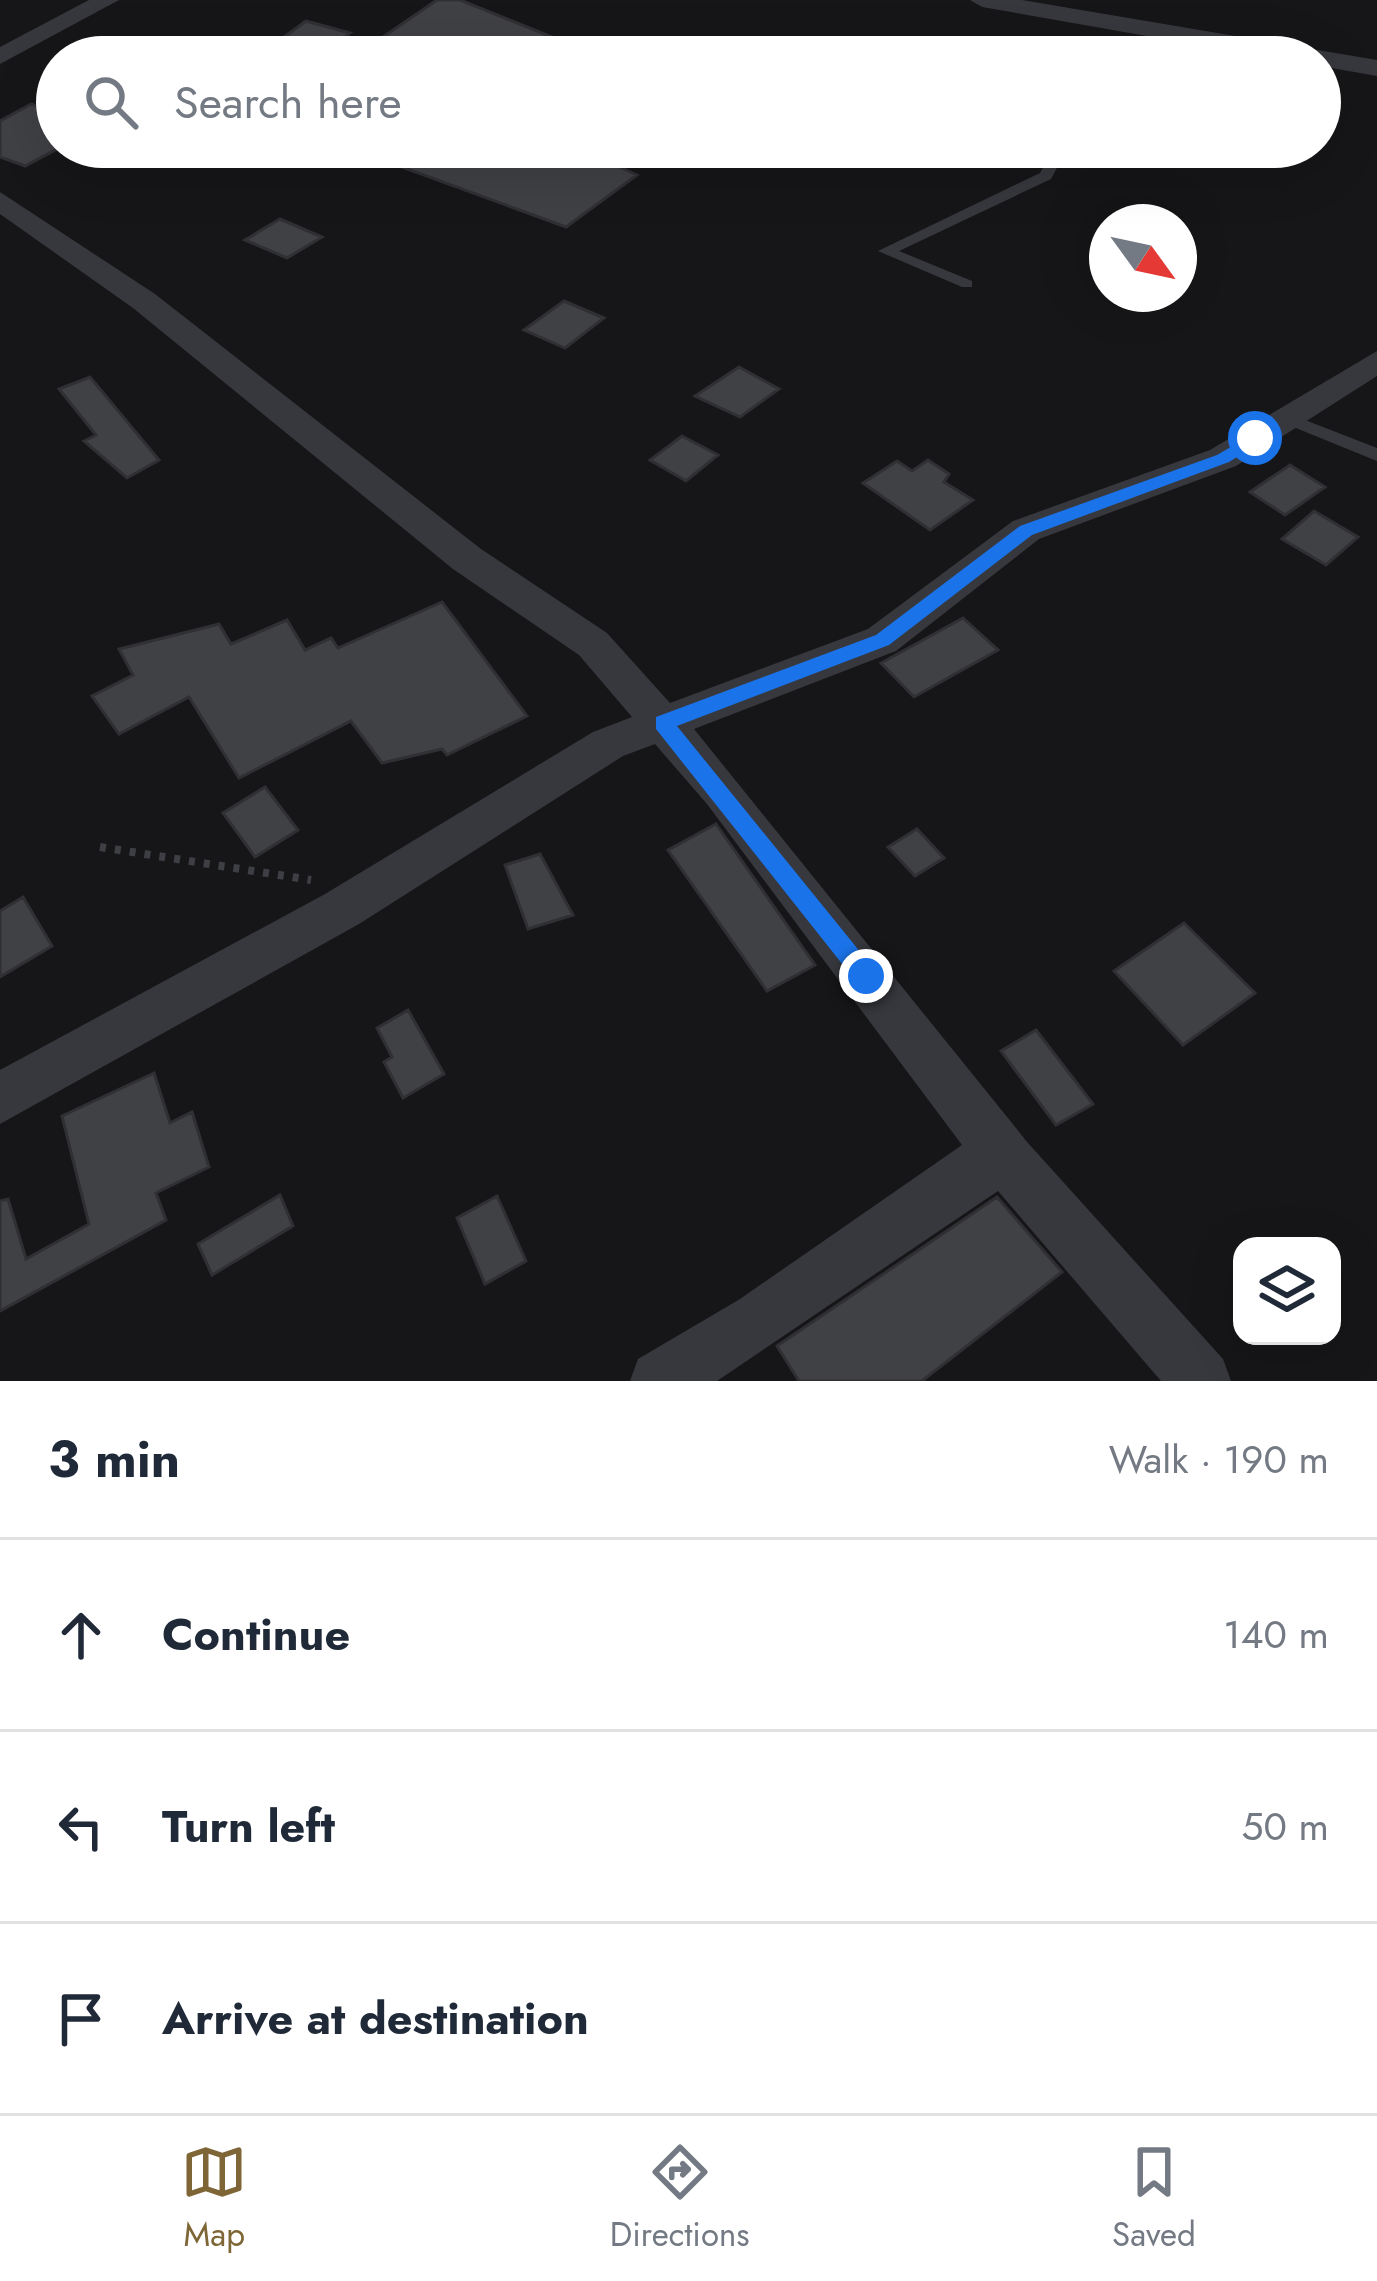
<!DOCTYPE html>
<html lang="en">
<head>
<meta charset="utf-8">
<style>
	body { margin:0; font-family:Jost,sans-serif; background:#f2f2f3; color:#1f2937 }
	.controls { position:absolute; right:36px; bottom:36px; display:grid; overflow:hidden; border-radius:24px; box-shadow:0 12px 48px #0002 }
	.controls button { width:108px; height:108px; display:grid; place-items:center; padding:0; border:0; border-bottom:3px solid #e0e1e3; background:#fff; color:#1f2937; font:60px sans-serif }
	.compass { position:absolute; left:1089px; top:204px; width:108px; height:108px; border-radius:50%; background:#fff; box-shadow:0 12px 48px #0002; rotate:123deg }
	.stop { position:absolute; width:36px; height:36px; margin:-27px; border:9px solid #1a73e8; border-radius:50%; background:#fff }
	.stop.end { background:#1a73e8; border-color:#fff; box-shadow:0 3px 12px #0008 }
	.list { margin:0; padding:0; list-style:none }
	h2 { display:flex; justify-content:space-between; align-items:center; height:156px; margin:0; padding:0 48px; font-size:51px }
	h2 small { font-size:39px; font-weight:400; color:#747a83 }
	.list li { display:grid; grid-template-columns:78px 1fr auto; gap:36px; align-items:center; box-sizing:border-box; height:192px; padding:0 48px; border-top:3px solid #e0e1e3 }
	.list b { display:block; font-size:45px; white-space:nowrap }
	.list em { font-size:39px; font-style:normal; color:#747a83 }
	.icon { flex:none; width:66px; height:66px; fill:none; stroke:currentColor; stroke-width:2; stroke-linecap:round; stroke-linejoin:round }
	.map { position:relative; flex:none; width:1377px; height:1381px; overflow:hidden }
	.search { position:absolute; background:#fff; box-shadow:0 12px 48px #0002; left:36px; right:36px; top:36px; height:132px; display:flex; align-items:center; gap:30px; box-sizing:border-box; padding:0 42px; border-radius:66px; color:#747a83; font-size:45px }
	.sheet { height:732px; background:#fff }
	nav { display:flex; justify-content:space-around; align-items:center; box-sizing:border-box; height:168px; border-top:3px solid #e0e1e3; background:#fff; font-size:33px; color:#747a83 }
	nav a { display:grid; justify-items:center; gap:6px }
	nav .on { color:#7e6636 }
	.map>svg:first-child { display:block }
	.building { fill:#404145; stroke:#303034; stroke-width:3 }
	.lines { fill:none; stroke-linecap:round; stroke-linejoin:round }
	.path { stroke:#3d3f44; stroke-width:8; stroke-dasharray:6 9; stroke-linecap:butt }
	.lane { fill:#37383d; fill-rule:evenodd }
	.street { fill:#37383d; fill-rule:evenodd }
	.route { fill:#1a73e8 }
</style>
</head>
<body>
<div class="map">
<svg width="1377" height="1381" viewBox="0 0 1377 1381">
	<rect width="100%" height="100%" fill="#161618"/>
	<path class="building" d="M437,0H460L602,57H402L364,50Z
		M306,21L350,33L320,57H257Z
		M31,104L57,112V149L25,166L0,157V121Z
		M384,147H432L496,167L517,156L540,166L576,147L637,175L566,227L380,159Z
		M280,219L322,237L287,258L245,240Z
		M564,301L604,318L565,348L524,330Z
		M739,367L779,389L740,417L695,396Z
		M90,377L159,460L127,478L84,441L96,435L59,389Z
		M682,436L718,455L686,481L650,460Z
		M928,460L949,474L944,482L973,500L930,530L863,483L897,461L912,471Z
		M1290,465L1325,487L1285,515L1250,492Z
		M1314,511L1358,537L1326,565L1282,539Z
		M442,602L527,716L447,755L442,749L382,763L351,721L239,778L189,697L119,734L92,696L133,675L119,649L219,624L231,644L287,620L305,650L331,638L338,648Z
		M963,618L998,650L914,697L881,663Z
		M265,787L298,830L255,857L223,813Z
		M716,824L815,965L767,991L668,850Z
		M917,829L944,858L915,876L888,847Z
		M540,854L573,915L528,929L505,865Z
		M23,897L52,946L0,977V911Z
		M1184,923L1255,993L1183,1045L1114,971Z
		M408,1010L444,1074L403,1098L384,1062L392,1057L377,1028Z
		M1036,1030L1093,1104L1056,1125L1001,1051Z
		M154,1073L170,1123L192,1112L209,1167L156,1193L166,1220L0,1311V1201L8,1199L26,1259L89,1224L62,1116Z
		M280,1195L293,1226L212,1275L198,1244Z
		M497,1196L526,1261L485,1284L457,1218Z
		M997,1197L1062,1272L922,1381H799L777,1346Z"/>
	<g class="lines">
		<path class="path" d="M100,847L311,880"/>
		<path class="lane" d="M1180,33L1190,36L1160,57H1146Z
			M1054,147H1068L1051,179L899,251L972,281V287H962L878,251L1040,173Z
			M1287,413L1377,448V461L1281,422L1278,418Z"/>
		<path class="street" d="M89,0H119L0,64V47Z
			M970,0H1022L1377,60V76L1320,66V57H1266L982,7Z
			M0,192L155,294L481,549L607,633L670,703L868,629L1013,521L1210,450L1377,351V376L1236,466L1039,539L896,651L694,729L1028,1143L1223,1359L1231,1381H1161L998,1191L717,1381H630L638,1359L740,1299L962,1145L707,804L655,744L623,756L359,924L0,1124V1070L325,894L593,732L632,717L579,655L453,569L133,308L0,214Z"/>
	</g>
	<path class="route" d="M1255,433L1261,442L1229,462L1032,535L889,645L677,726L874,969V984H858L656,729V717L876,635L1020,526L1217,455Z"/>
</svg>
<div class="controls">
<button><svg class="icon" aria-label="layers" viewBox="0 0 24 24"><path d="M12 4l9 5-9 5-9-5zM3 14l9 5 9-5"/></svg></button>
</div>
<svg class="compass" viewBox="-18 -18 36 36"><path d="M0-13l5 13h-10z" fill="#e53935"/><path d="M0 13l5-13h-10z" fill="#747a83"/></svg>
<div class="stop" style="left:1255px;top:438px"></div>
<div class="stop end" style="left:866px;top:976px"></div>
<div class="search"><svg class="icon" aria-label="search" viewBox="0 0 24 24"><circle cx="10" cy="10" r="6"/><path d="M15 15l6 6"/></svg>Search here</div>
</div>
<section class="sheet">
<h2>3 min<small>Walk · 190 m</small></h2>
<ul class="list">
<li><svg class="icon" aria-label="ahead" viewBox="0 0 24 24"><path d="M12 20V5M6 11l6-6 6 6"/></svg><div><b>Continue</b></div><em>140 m</em></li>
<li><svg class="icon" aria-label="left" viewBox="0 0 24 24"><path d="M17 20v-9H6M10 6l-5 5 5 5"/></svg><div><b>Turn left</b></div><em>50 m</em></li>
<li><svg class="icon" aria-label="arrive" viewBox="0 0 24 24"><path d="M6 21V4h12l-3 4 3 4H6"/></svg><div><b>Arrive at destination</b></div></li>
</ul>
</section>
<nav>
<a class="on"><svg class="icon" aria-label="map" viewBox="0 0 24 24"><path d="M3 6l6-2 6 2 6-2v14l-6 2-6-2-6 2zM9 4v14M15 6v14"/></svg>Map</a>
<a><svg class="icon" aria-label="directions" viewBox="0 0 24 24"><path d="M12 3l9 9-9 9-9-9zM9 14v-3h6M13 9l2 2-2 2"/></svg>Directions</a>
<a><svg class="icon" aria-label="saved" viewBox="0 0 24 24"><path d="M7 4h10v16l-5-4-5 4z"/></svg>Saved</a>
</nav>
</body>
</html>
